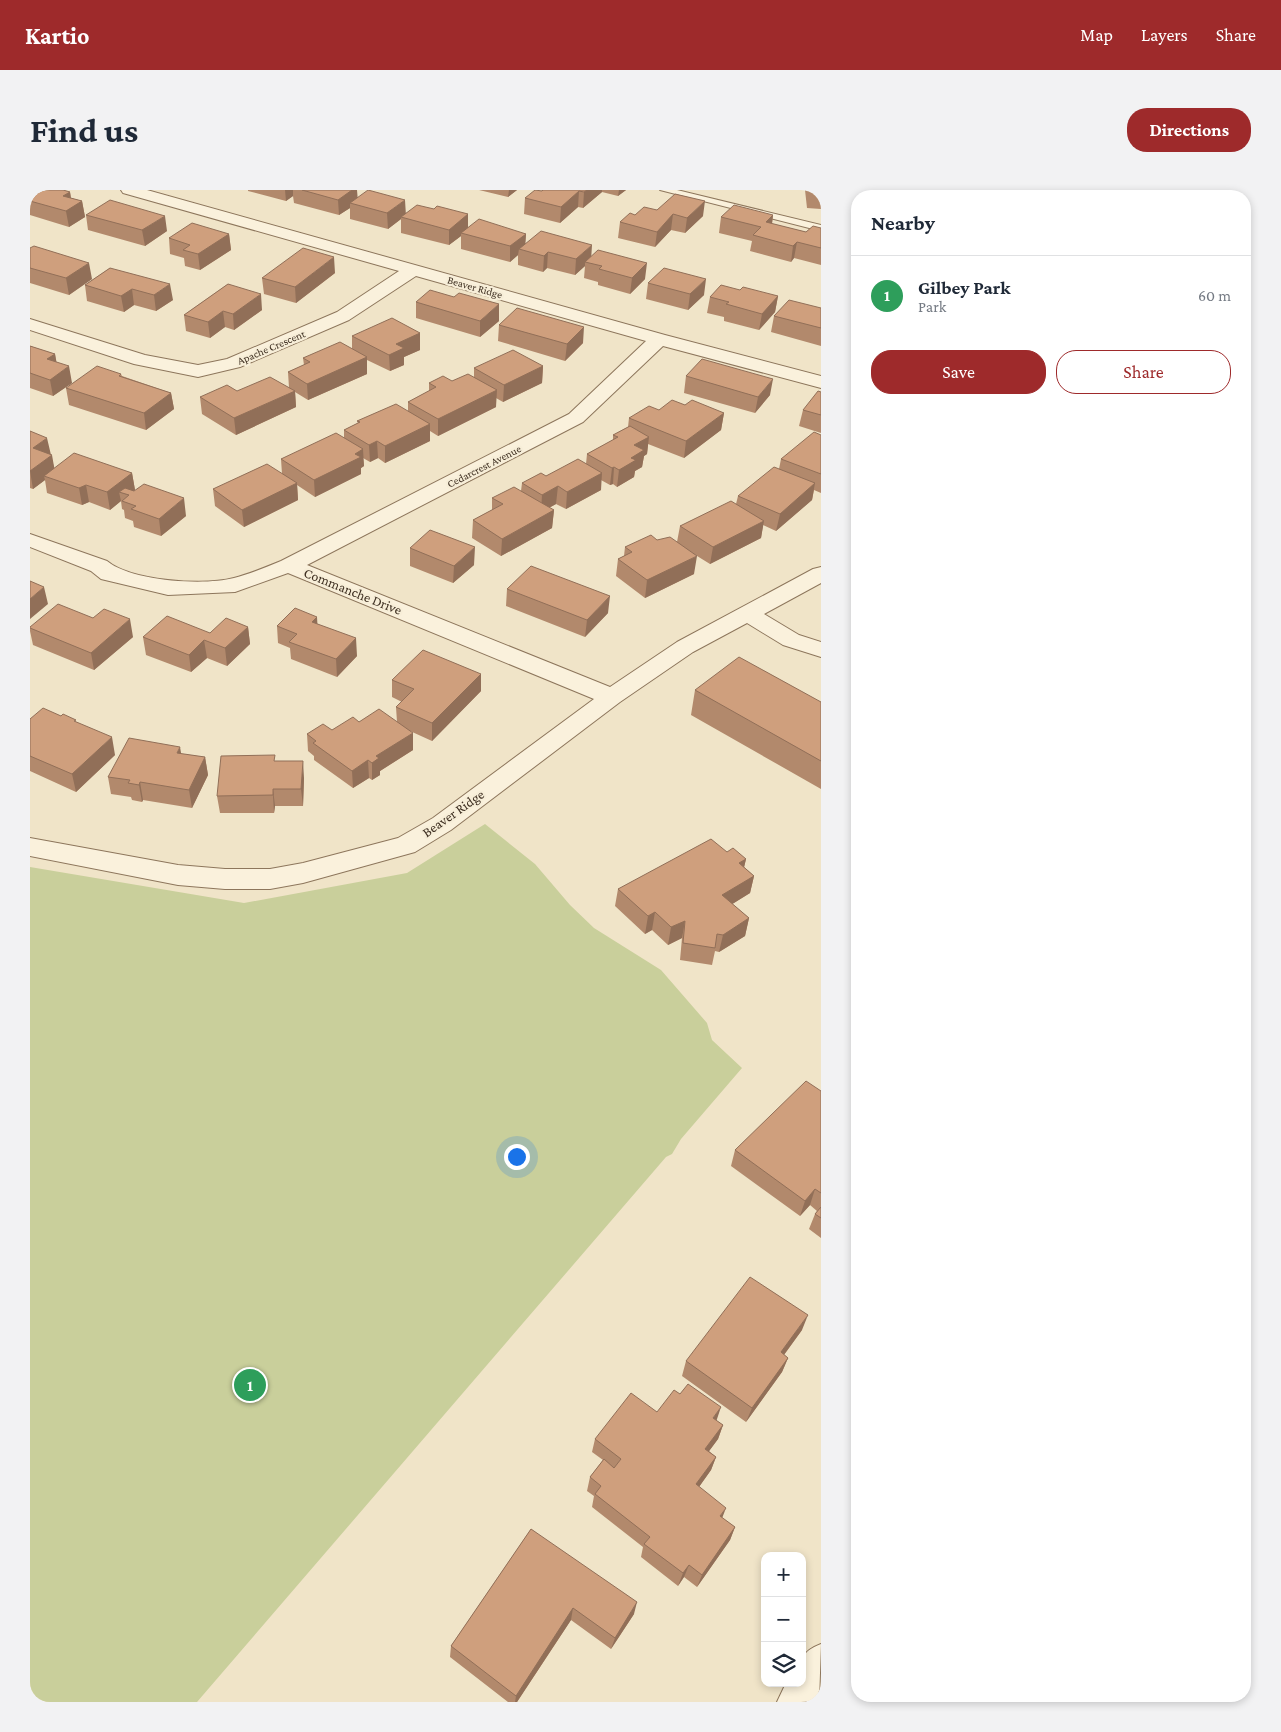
<!DOCTYPE html>
<html lang="en">
<head>
<meta charset="utf-8">
<style>
	body { margin:0; font-family:"Crimson Pro",serif; background:#f2f2f3; color:#1f2937 }
	.controls { position:absolute; right:15px; bottom:15px; display:grid; overflow:hidden; border-radius:10px; box-shadow:0 2px 8px #0003 }
	.controls button { width:45px; height:45px; display:grid; place-items:center; padding:0; border:0; border-bottom:1px solid #e0e1e3; background:#fff; color:#1f2937; font:25px sans-serif }
	.you { position:absolute; left:486px; top:966px; width:18px; height:18px; margin:-12px; border:4px solid #fff; border-radius:50%; background:#1a73e8; box-shadow:0 0 0 8px #1a73e833 }
	.badge { display:grid; place-items:center; width:32px; height:32px; border-radius:50%; background:#9e2a2b; color:#fff; font-size:16px; font-weight:700 }
	.pin { position:absolute; translate:-50% -50%; border:2px solid #fff; box-shadow:0 1px 5px #0006 }
	.list { margin:0; padding:0; list-style:none }
	h2 { display:flex; justify-content:space-between; align-items:center; height:65px; margin:0; padding:0 20px; font-size:21px }
	h2 small { font-size:16px; font-weight:400; color:#747a83 }
	.list li { display:grid; grid-template-columns:32px 1fr auto; gap:15px; align-items:center; box-sizing:border-box; height:80px; padding:0 20px; border-top:1px solid #e0e1e3 }
	.list b { display:block; font-size:19px; white-space:nowrap }
	.list p { margin:0; font-size:16px; white-space:nowrap; color:#747a83 }
	.list em { font-size:16px; font-style:normal; color:#747a83 }
	.actions { display:flex; gap:10px; padding:15px 20px }
	.actions a { flex:1; padding:11px 0; border:1px solid #9e2a2b; border-radius:20px; text-align:center; font-size:18px; color:#9e2a2b }
	.actions .main { background:#9e2a2b; color:#fff }
	.icon { flex:none; width:28px; height:28px; fill:none; stroke:currentColor; stroke-width:2; stroke-linecap:round; stroke-linejoin:round }
	.map { position:relative; flex:none; width:791px; height:1512px; overflow:hidden; border-radius:20px }
	header { display:flex; align-items:center; gap:30px; box-sizing:border-box; height:70px; padding:0 25px; background:#9e2a2b; color:#fff }
	header strong { font-size:24px }
	nav { display:flex; gap:28px; margin-inline-start:auto; font-size:18px }
	.intro { display:flex; align-items:center; justify-content:space-between; box-sizing:border-box; height:120px; padding:0 30px }
	h1 { margin:0; font-size:35px }
	.button { padding:12px 22px; border-radius:20px; background:#9e2a2b; color:#fff; font-size:18px; font-weight:700 }
	main { display:flex; gap:30px; padding:0 30px }
	aside { flex:1; background:#fff; border-radius:20px; box-shadow:0 2px 8px #0003 }
	.map>svg:first-child { display:block }
	.green { fill:#c9cf9b }
	.lines { fill:none; stroke-linecap:round; stroke-linejoin:round }
	.service-casing { stroke:#8d765c; stroke-width:2 }
	.minor-casing { stroke:#8d765c; stroke-width:2 }
	.service { fill:#faf1dc; fill-rule:evenodd }
	.minor { fill:#faf1dc; fill-rule:evenodd }
	.wall { fill:#b2896c }
	.shaded-wall { fill:#916f58 }
	.building { fill:#cf9f7d; stroke:#916f58 }
	.labels { text-anchor:middle; dominant-baseline:central; stroke-width:4.5; stroke-linejoin:round; paint-order:stroke }
	.far-street-label { font-size:11px; fill:#3d2e20; stroke:#f7eed8 }
	.street-label { font-size:14px; fill:#3d2e20; stroke:#f7eed8 }
</style>
</head>
<body>
<header>
<strong>Kartio</strong>
<nav><a>Map</a><a>Layers</a><a>Share</a></nav>
</header>
<div class="intro"><h1>Find us</h1><a class="button">Directions</a></div>
<main>
<div class="map">
<svg width="791" height="1512" viewBox="0 0 791 1512">
	<rect width="100%" height="100%" fill="#f0e4c8"/>
	<path class="green" d="M455,634L505,674L540,715L564,738L631,780L677,833L682,850L712,878L651,949L642,964L636,967L167,1512H0V677L214,713L377,683Z"/>
	<g class="lines">
		<g class="service-casing">
			<path id="service" d="M630,0H647L791,35V41Z"/>
		</g>
		<g class="minor-casing">
			<path id="minor" d="M91,0H117L635,145L791,186V198L633,156L553,232L277,375L580,497L647,452L783,379L791,377V393L734,424L769,445L791,452V467L753,455L717,433L663,462L590,512L421,640L385,662L273,693L240,699H195L148,695L0,666V648L148,675L195,679H240L273,673L368,648L403,628L564,509L258,383L205,402L138,405L71,389L61,381L0,357V344L77,371C101,391 173,396 204,388C220,384 236,377 251,371L539,224L616,151L386,86L319,130L210,177L168,187L104,174L0,140V129L115,165L168,175L197,169L307,122L369,81L93,3Z
				M791,1454L789,1512H747L756,1493H772C772,1471 768,1463 791,1454Z"/>
		</g>
		<use href="#service" class="service"/>
		<use href="#minor" class="minor"/>
	</g>
	<path class="wall" d="M0,0L40,2L41,8L52,11L55,27L39,37L0,25Z
		M218,0H327V8L375,23L404,19L438,24V37L496,44L495,54L561,66L615,89L600,104L568,95V92L554,88L555,76L545,85L517,78L513,82L488,75V65L480,72L431,59V46L419,55L371,43V29L358,39L320,29V18L309,25L264,13L263,6L256,11L218,1Z
		M449,0H487L478,7Z
		M513,0H596L588,6L572,2L553,18L548,17L530,33L494,24L495,8Z
		M775,0H791V19L777,18Z
		M627,20L673,26L655,43L641,40L625,57L588,48L590,32L605,25Z
		M56,25L137,41L115,56L58,40Z
		M743,25L742,34L776,42L791,38V75L764,68L761,72L720,61L722,51L689,43L691,27Z
		M199,44L201,60L170,80L155,76L154,68L140,64L139,48Z
		M0,58L62,89L39,105L0,93Z
		M80,78L143,110L126,121L104,115L94,122L57,111L55,95Z
		M305,83L266,113L234,104L232,88Z
		M618,93L674,105L658,120L616,109Z
		M198,94L232,120L204,140L195,137L180,148L156,141L154,125Z
		M710,100L748,106L745,122L729,140L694,131V127L677,123L680,107Z
		M386,112L469,131L450,147L386,128Z
		M791,118V156L741,142L744,126Z
		M469,135L553,153L535,171L468,151Z
		M390,143V160L374,167V175L360,181L337,170V184L278,210L265,202L266,217L206,245L172,224L170,207L259,198L258,182L274,175L273,168L322,159V146Z
		M0,156L25,164L26,172L42,193L23,206L0,198Z
		M513,176L512,193L473,212L466,208V217L408,246L400,241V251L355,273L348,268L340,272L333,268L334,276L331,278V284L285,307L267,295L268,310L214,337L185,316L183,299L252,284L251,269L314,248V240L328,233L327,231L378,221V212L399,201V193L422,191L444,187V178Z
		M91,184L92,186L141,203L144,219L116,240L39,215L36,198Z
		M656,186L740,205L725,223L654,203Z
		M791,202V243L769,236L773,220Z
		M655,215L694,223L691,240L654,268L618,254L617,264L614,266L612,277L605,281L604,287L587,297L583,294L580,295L571,290V300L536,319L526,314L519,318L524,320L522,338L471,366L442,348L443,330L462,320V308L491,301L492,293L556,274L557,264L583,250V245L598,237L599,228L629,220Z
		M0,241L21,265L24,278L102,283L105,300L104,301L156,326L131,346L104,337L103,331L95,328L94,320L92,319L91,311L80,320L59,312L52,315L17,303L15,290L3,299L0,298Z
		M791,245V303L784,300L782,310L746,341L733,335L731,348L680,374L659,361L664,384L615,408L586,386L588,369L594,366L595,357L627,350L647,352L650,336L706,314L708,306L749,279L751,269Z
		M380,358L444,375L423,393L380,376Z
		M477,399L578,423L555,447L476,416Z
		M63,428L103,447L64,480L3,455L0,441V437Z
		M287,434L327,466L307,487L261,469L260,458L248,453L247,436Z
		M218,437L220,454L197,476L177,468L161,482L116,465L113,447L180,443Z
		M451,484V501L402,551L380,541L383,560L350,581V585L342,590L339,588L323,598L284,570V566L278,561L277,544L302,540L329,532H367L366,517L372,512L362,507V490Z
		M665,500L791,512V599L661,525Z
		M0,529L46,532L85,565L46,602L0,581Z
		M151,564L175,567L178,585L162,618L113,610L112,612L102,610L101,607L81,604L78,587Z
		M245,571L274,588L273,616H245L244,623H190L187,606Z
		M697,662L716,669L714,677L724,686L720,703L702,714L719,728L715,746L689,762L685,761L682,775L650,770L652,748L638,755L622,740L615,744L585,716L588,699Z
		M791,901V1048L779,1039L785,1024L787,1021L780,1015L770,1026L701,976L705,960Z
		M772,1140L754,1165L758,1168L752,1182L716,1232L652,1186L656,1171Z
		M627,1222L687,1231L693,1235L688,1249L679,1261L686,1267L681,1280L669,1297L692,1328L705,1337L700,1350L667,1397L654,1387L648,1396L611,1367L613,1357L562,1317L564,1306L557,1301L560,1287L573,1270L562,1262L565,1249Z
		M501,1339L604,1424L581,1459L541,1430L487,1512H478L420,1467L421,1456Z"/>
	<path class="shaded-wall" d="M255,0H263V6L256,11Z
		M322,0H327L328,12L320,13V18L309,25L308,10Z
		M479,0H487L478,7Z
		M557,0H572V2L553,18L554,2Z
		M589,0H596L588,6Z
		M549,1L548,17L530,33L531,17Z
		M40,2L42,17L52,11L55,27L39,37L33,6Z
		M375,10L376,26L371,27V29L358,39L357,23Z
		M675,11L673,26L655,43L657,28Z
		M438,24V40L431,43V46L419,55V40Z
		M643,24L641,40L625,57L627,42Z
		M743,25L741,41L736,32Z
		M135,26L137,41L115,56L112,40Z
		M199,44L201,60L170,80L168,64Z
		M496,44L495,59H489L488,65L480,72V56Z
		M767,52L764,68L761,72L763,56Z
		M562,55L561,71L555,72V76L545,85L546,69Z
		M518,62L517,78L513,82L514,66Z
		M304,67L305,83L266,113L265,97Z
		M59,73L62,89L39,105L36,88Z
		M617,73L615,89L600,104L602,88Z
		M676,89L674,105L658,120L660,104Z
		M140,94L143,110L126,121L124,105Z
		M102,99L104,115L94,122L91,106Z
		M231,104L232,120L204,140L203,124Z
		M748,106L745,122L729,140L732,124Z
		M469,114V131L450,147V131Z
		M193,121L195,137L180,148L178,132Z
		M554,137L553,153L535,171L537,154Z
		M390,143V160L374,167V175L360,181L359,165L366,154Z
		M25,164L28,180L17,169Z
		M337,167V184L278,210L277,194Z
		M39,176L42,193L23,206L20,190Z
		M513,176L512,193L473,212L474,195Z
		M743,189L740,205L725,223L728,207Z
		M467,200L466,217L408,246V229Z
		M265,201L266,217L206,245L204,228Z
		M141,203L144,219L116,240L114,223Z
		M694,223L691,240L654,268L656,251Z
		M400,234V251L355,273V256Z
		M619,247L617,264L614,266L612,277L605,281L604,287L587,297L589,280L604,255Z
		M17,248L21,265L3,258Z
		M347,251L348,268L340,272L339,255Z
		M333,259L334,276L331,278V284L285,307L284,290L325,264Z
		M22,265L25,282L14,286L15,290L3,299L0,281Z
		M584,277L583,294L580,295L582,278Z
		M102,283L105,300L98,305L89,302L91,311L80,320L77,302Z
		M572,283L571,300L536,319L537,302Z
		M267,293L268,310L214,337L212,320Z
		M785,293L782,310L746,341L750,324Z
		M56,295L59,312L52,315L49,298Z
		M528,296L526,314L511,322L512,305Z
		M154,308L156,326L131,346L129,329Z
		M524,320L522,338L471,366L472,349Z
		M734,331L731,348L680,374L683,357Z
		M445,357L444,375L423,393L424,376Z
		M667,366L664,384L615,408L617,390Z
		M14,397L18,414L0,429V409Z
		M580,406L578,423L555,447L557,430Z
		M287,427L288,444L282,432Z
		M100,429L103,447L64,480L61,463Z
		M218,437L220,454L197,476L195,458Z
		M326,448L327,466L307,487L306,469Z
		M174,450L177,468L161,482L159,465Z
		M451,484V501L402,551V533Z
		M383,543V560L350,581V585L342,590V573L346,566Z
		M82,547L85,565L46,602L42,584Z
		M150,557L153,574L147,563Z
		M175,567L178,585L162,618L159,600Z
		M338,570L339,588L323,598L322,581Z
		M273,571L274,588L273,616L271,599Z
		M110,592L113,610L112,612L109,595Z
		M243,599L245,616L244,623L243,605Z
		M716,669L712,686L709,673Z
		M724,686L720,703L688,723L692,705Z
		M625,722L622,740L615,744L618,726Z
		M719,728L715,746L689,762L693,745Z
		M655,731L652,748L638,755L641,737Z
		M785,999L780,1015L770,1026L775,1011Z
		M778,1125L772,1140L745,1177L751,1162Z
		M758,1168L752,1182L716,1232L722,1218Z
		M691,1217L686,1232L683,1228Z
		M693,1235L688,1249L671,1272L675,1259Z
		M686,1267L681,1280L661,1308L666,1294Z
		M696,1318L691,1331L690,1326Z
		M705,1337L700,1350L667,1397L672,1385Z
		M659,1375L654,1387L648,1396L653,1383Z
		M607,1412L604,1424L581,1459L585,1448Z
		M543,1418L541,1430L487,1512H485L486,1506Z"/>
	<path class="building" d="M0,0H33L40,2L33,6L52,11L36,21L0,11Z
		M272,0H322L308,10Z
		M338,0L375,10L357,23L320,13Z
		M505,0L512,1L513,0H557L554,2L549,1L531,17L495,8Z
		M645,4L675,11L657,28L643,24L627,42L590,32L600,23L605,25L614,17L627,20Z
		M80,10L135,26L112,40L56,25Z
		M387,15L404,19L407,16L438,24L419,40L371,27Z
		M704,15L743,25L736,32L776,42L783,36L791,38V58L767,52L763,56L723,45L731,37L691,27Z
		M449,29L496,44L480,56L431,43Z
		M162,33L199,44L168,64L153,60L160,55L139,48Z
		M511,41L562,55L546,69L518,62L514,66L489,59Z
		M4,56L59,73L36,88L0,78V58Z
		M273,58L304,67L265,97L232,88Z
		M568,60L617,73L602,88L569,79L572,76L555,72Z
		M80,78L140,94L124,105L102,99L91,106L55,95Z
		M634,78L676,89L660,104L618,93Z
		M198,94L231,104L203,124L193,121L178,132L154,125Z
		M691,95L710,100L713,97L748,106L732,124L696,114L699,112L680,107Z
		M400,100L424,107L429,103L469,114L450,131L386,112Z
		M759,110L791,118V138L744,126Z
		M487,118L554,137L537,154L469,135Z
		M362,128L390,143L366,154L374,158L359,165L322,146Z
		M310,152L337,167L277,194L258,182L280,172L273,168Z
		M0,156L25,164L17,169L39,176L20,190L0,183Z
		M483,160L513,176L474,195L444,178Z
		M672,169L743,189L728,207L656,186Z
		M67,176L91,184L89,186L141,203L114,223L36,198Z
		M438,184L467,200L408,229L378,212L406,197L399,193L413,186L422,191Z
		M240,187L265,201L204,228L170,207L197,195L207,201Z
		M788,201L791,202V225L773,220Z
		M642,210L655,215L662,210L694,223L656,251L599,228L619,216L629,220Z
		M366,214L400,234L355,256L347,251L339,255L314,240L330,232L327,231Z
		M600,236L619,247L604,255L614,260L601,268L606,270L589,280L584,277L582,278L557,264L588,247L583,245Z
		M0,241L17,248L3,258L22,265L0,281Z
		M784,242L791,245V284L751,269Z
		M306,243L333,259L325,264L331,267L284,290L251,269Z
		M44,263L102,283L77,302L56,295L49,298L14,286Z
		M548,269L572,283L537,302L528,296L512,305L492,293L511,283L516,286Z
		M237,274L267,293L212,320L183,299Z
		M744,277L785,293L750,324L708,306Z
		M114,294L154,308L129,329L101,319L106,316L92,311L99,305L89,302L95,298L104,301Z
		M484,297L524,320L472,349L443,330L473,314L462,308Z
		M701,311L734,331L683,357L650,336Z
		M400,340L445,357L424,376L380,358Z
		M621,345L627,350L640,347L667,366L617,390L588,369L602,362L595,357Z
		M501,376L580,406L557,430L477,399Z
		M0,391L14,397L0,409Z
		M28,414L63,428L74,419L100,429L61,463L0,438V437Z
		M265,418L287,427L282,432L326,448L306,469L259,452L267,444L247,436Z
		M137,426L180,443L196,428L218,437L195,458L174,450L159,465L113,447Z
		M393,460L451,484L402,533L366,517L384,499L362,490Z
		M709,467L791,512V571L665,500Z
		M13,518L31,526L33,524L46,530L44,531L82,547L42,584L0,566V529Z
		M349,519L383,543L346,566L349,568L342,573L338,570L322,581L283,553L286,551L277,544L293,534L302,540L323,527L329,532Z
		M99,548L150,557L147,563L175,567L159,600L110,592L109,595L98,593L100,590L78,587Z
		M245,565L244,571H273L271,599H243V605L187,606L191,566Z
		M681,649L697,662L703,658L716,669L709,673L724,686L692,705L719,728L693,745L687,744L685,758L653,753L655,731L641,737L625,722L618,726L588,699Z
		M776,891L791,901V1003L785,999L775,1011L705,960Z
		M791,1017V1028L785,1024Z
		M720,1087L778,1125L751,1162L758,1168L722,1218L656,1171Z
		M658,1194L691,1217L683,1228L693,1235L675,1259L686,1267L666,1294L696,1318L690,1326L705,1337L672,1385L659,1375L653,1383L614,1354L620,1347L565,1304L571,1296L560,1287L574,1269L584,1278L591,1269L565,1249L601,1203L627,1222L644,1200L650,1204Z
		M501,1339L607,1412L585,1448L543,1418L486,1506L421,1456Z"/>
	<g class="labels">
		<g class="far-street-label">
			<text transform="translate(445 97) rotate(16)">Beaver Ridge</text>
			<text transform="translate(241 157) rotate(-23)">Apache Crescent</text>
			<text transform="translate(454 276) rotate(-27)">Cedarcrest Avenue</text>
		</g>
		<g class="street-label">
			<text transform="translate(323 401) rotate(22)">Commanche Drive</text>
			<text transform="translate(423 623) rotate(-35)">Beaver Ridge</text>
		</g>
	</g>
</svg>
<div class="controls">
<button>+</button>
<button>−</button>
<button><svg class="icon" aria-label="layers" viewBox="0 0 24 24"><path d="M12 4l9 5-9 5-9-5zM3 14l9 5 9-5"/></svg></button>
</div>
<div class="you"></div>
<div class="pin badge" style="left:220px;top:1195px;background:#2e9e5b">1</div>
</div>
<aside>
<h2>Nearby<small></small></h2>
<ul class="list">
<li><span class="badge" style="background:#2e9e5b">1</span><div><b>Gilbey Park</b><p>Park</p></div><em>60 m</em></li>
</ul>
<div class="actions"><a class="main">Save</a><a>Share</a></div>
</aside>
</main>
</body>
</html>
